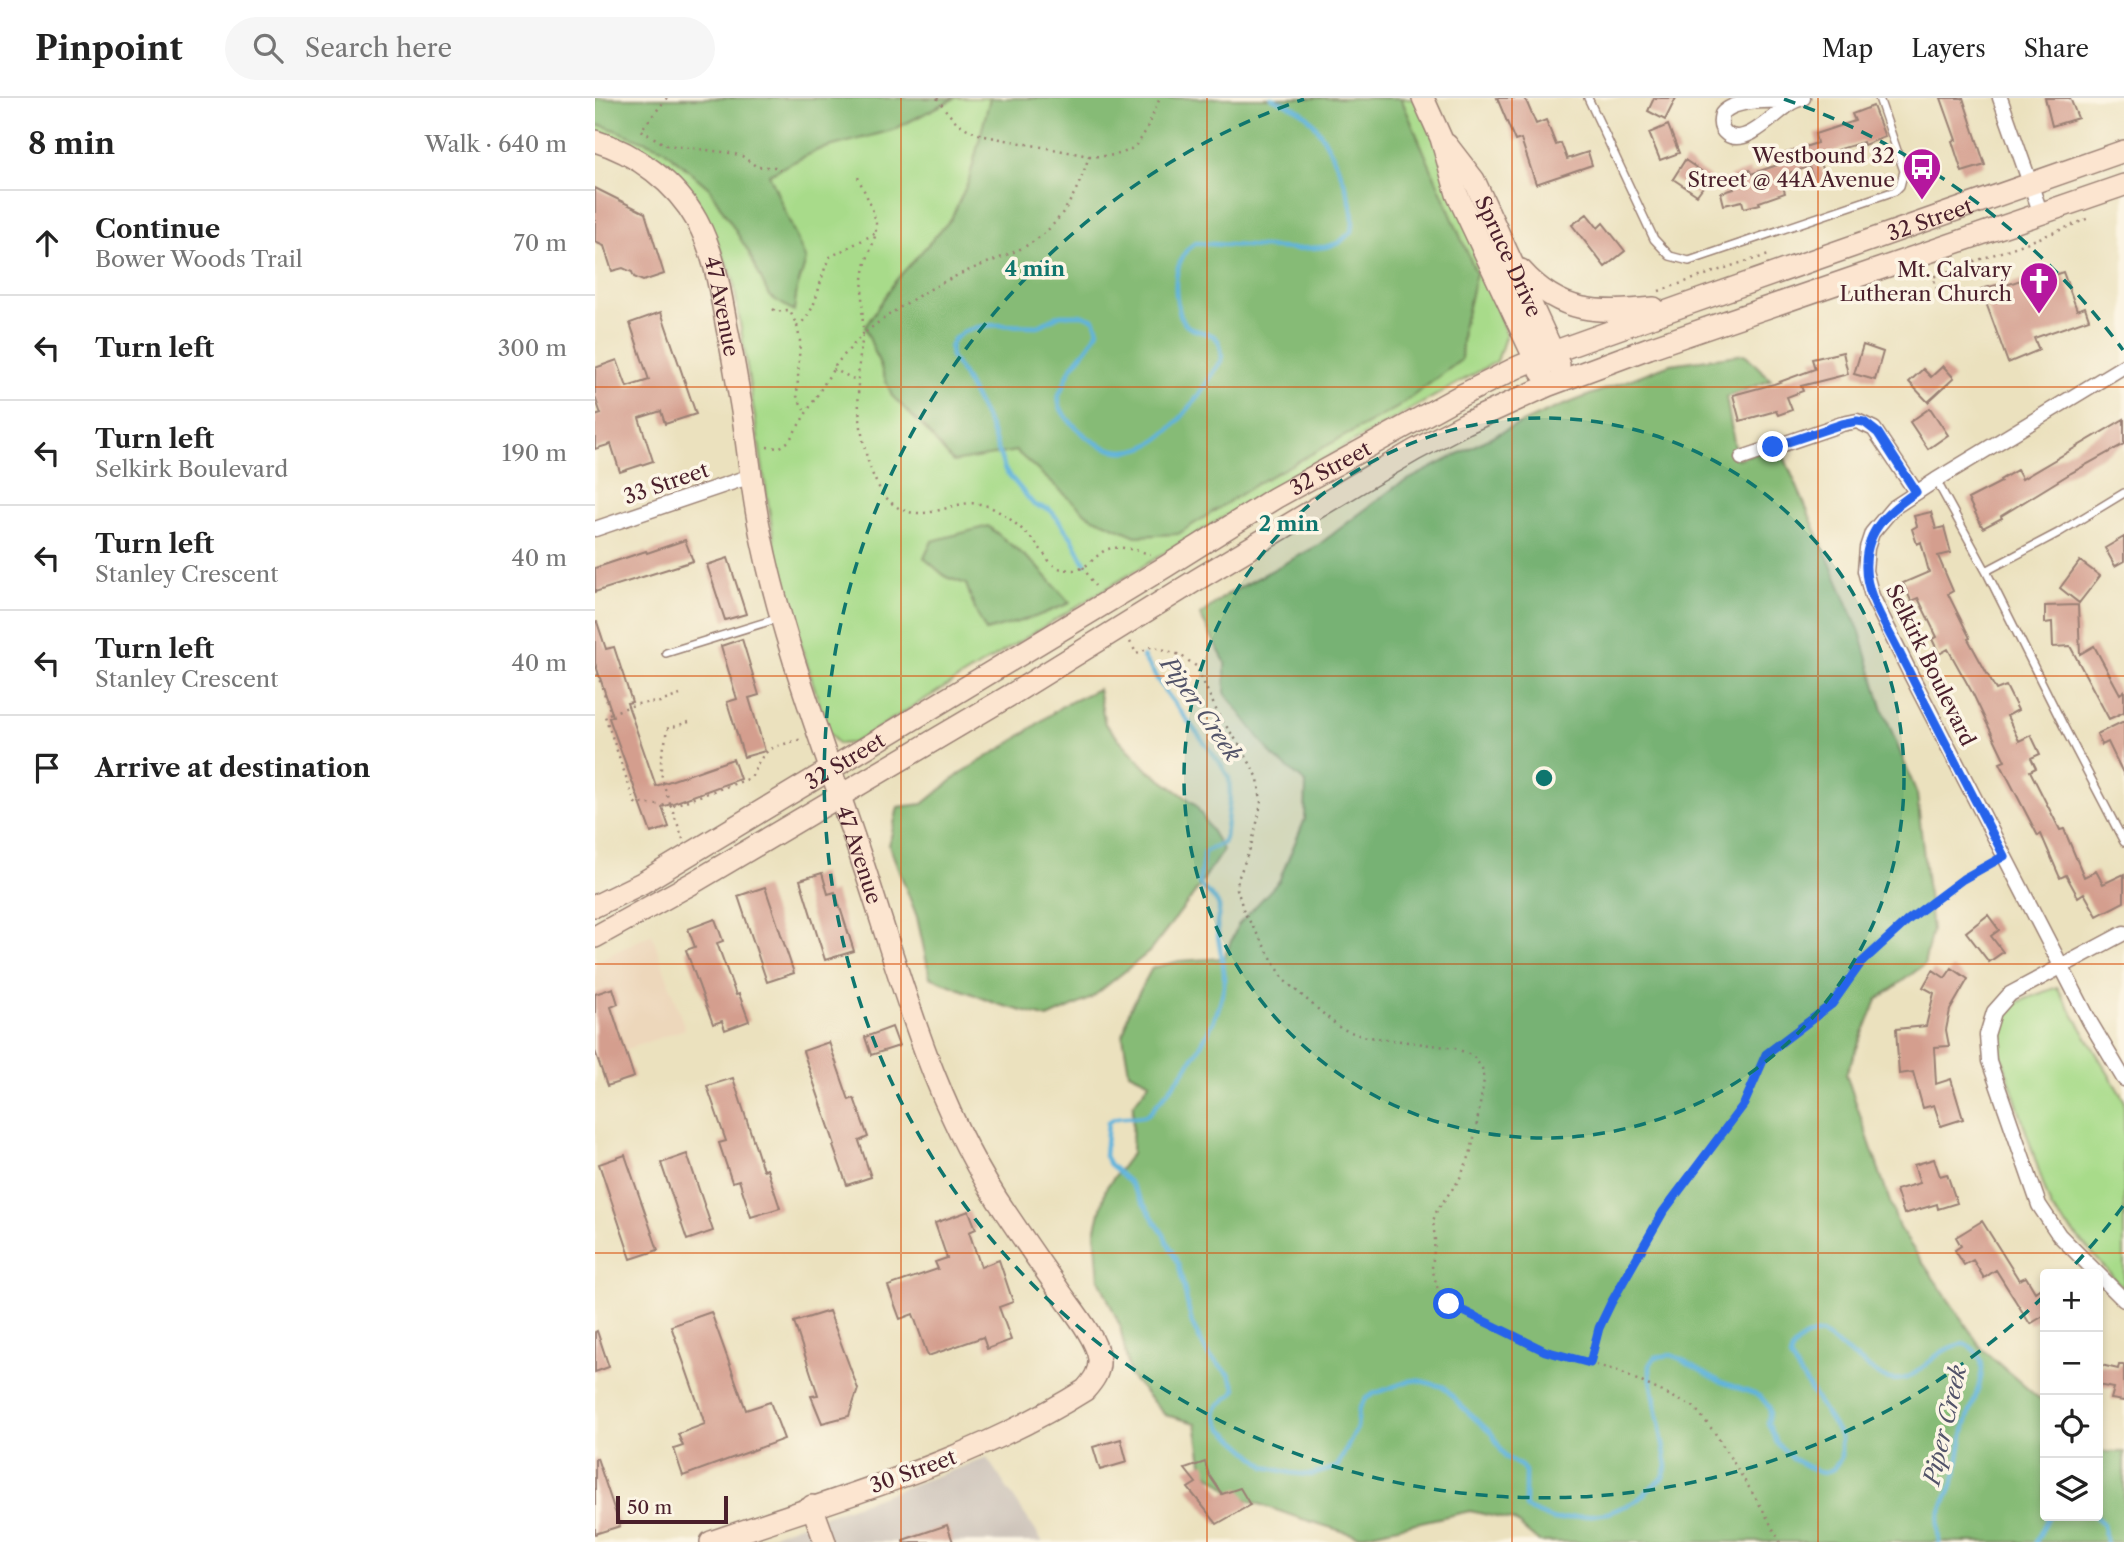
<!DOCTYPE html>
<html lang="en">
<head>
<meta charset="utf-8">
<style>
	body { margin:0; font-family:"Libre Caslon Text",serif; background:#f6f6f6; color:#222 }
	.controls { position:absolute; right:21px; bottom:21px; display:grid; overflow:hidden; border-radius:7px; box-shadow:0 4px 10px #0003 }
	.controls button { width:63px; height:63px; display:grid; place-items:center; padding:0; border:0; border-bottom:2px solid #e0e0e0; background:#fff; color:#222; font:35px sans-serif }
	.scale { position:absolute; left:21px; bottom:18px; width:112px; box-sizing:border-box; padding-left:7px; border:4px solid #4a1f2b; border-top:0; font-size:19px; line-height:24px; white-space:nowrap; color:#4a1f2b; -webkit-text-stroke:5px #fcf5e5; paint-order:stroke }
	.stop { position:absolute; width:21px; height:21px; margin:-16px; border:5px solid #2563eb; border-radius:50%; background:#fff }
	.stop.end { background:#2563eb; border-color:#fff; box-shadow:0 2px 7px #0008 }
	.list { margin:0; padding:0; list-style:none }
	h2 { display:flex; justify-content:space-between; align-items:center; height:91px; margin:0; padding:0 28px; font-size:30px }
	h2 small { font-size:23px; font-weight:400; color:#767676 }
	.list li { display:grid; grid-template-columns:46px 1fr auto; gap:21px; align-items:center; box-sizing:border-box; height:105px; padding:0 28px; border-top:2px solid #e0e0e0 }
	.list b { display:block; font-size:26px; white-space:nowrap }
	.list p { margin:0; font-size:23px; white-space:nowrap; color:#767676 }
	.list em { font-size:23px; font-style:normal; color:#767676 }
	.icon { flex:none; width:38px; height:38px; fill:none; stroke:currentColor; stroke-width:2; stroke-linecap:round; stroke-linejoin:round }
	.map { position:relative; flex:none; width:1529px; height:1444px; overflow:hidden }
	header { display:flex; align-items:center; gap:42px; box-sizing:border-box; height:98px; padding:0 35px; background:#fff; border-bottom:2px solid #e0e0e0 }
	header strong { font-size:33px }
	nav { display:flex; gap:38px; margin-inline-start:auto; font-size:24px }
	.search { width:490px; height:63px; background:#f6f6f6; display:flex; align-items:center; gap:18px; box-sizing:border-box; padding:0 24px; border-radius:38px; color:#767676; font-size:26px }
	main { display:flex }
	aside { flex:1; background:#fff }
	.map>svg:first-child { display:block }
	.built { fill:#edd7bb }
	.industrial { fill:#ccc2b9 }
	.green { fill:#a8db8a; stroke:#797d5a; stroke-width:2 }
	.forest { fill:#86bb76; stroke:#686d50; stroke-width:2 }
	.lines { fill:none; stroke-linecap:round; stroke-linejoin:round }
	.stream { stroke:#60b4dc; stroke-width:4.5 }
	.building { fill:#d49e8e }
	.lane-casing { stroke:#9a8074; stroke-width:10 }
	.street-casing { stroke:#9a8074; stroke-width:17 }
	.secondary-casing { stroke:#9a8074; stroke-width:24 }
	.path { stroke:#9a8074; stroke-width:2.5; stroke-dasharray:2 5; stroke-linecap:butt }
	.lane { stroke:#fff; stroke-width:7 }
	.street { stroke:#fff; stroke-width:14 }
	.secondary { stroke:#fce5d0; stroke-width:21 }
	.route { stroke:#2563eb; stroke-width:9 }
	.grid { fill:none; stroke:#d8530f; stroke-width:2; stroke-opacity:0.55 }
	.ring { fill:none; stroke:#0f766e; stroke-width:3.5; stroke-dasharray:12 9 }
	.labels { text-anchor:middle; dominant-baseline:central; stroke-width:7; stroke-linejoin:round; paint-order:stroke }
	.poi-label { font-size:21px; fill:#4a1f2b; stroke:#fcf5e5; text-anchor:end }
	.street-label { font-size:21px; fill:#4a1f2b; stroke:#fcf5e5 }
	.water-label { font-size:23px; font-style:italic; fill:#525369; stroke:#fcf5e5 }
	.centre { fill:#0f766e; stroke:#fcf5e5; stroke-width:3.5 }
	.ring-label { font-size:21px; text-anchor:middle; font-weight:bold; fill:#0f766e; stroke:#fcf5e5; stroke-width:7; stroke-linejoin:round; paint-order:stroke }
</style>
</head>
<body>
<header>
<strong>Pinpoint</strong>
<div class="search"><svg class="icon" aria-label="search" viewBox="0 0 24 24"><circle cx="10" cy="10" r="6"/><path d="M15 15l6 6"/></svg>Search here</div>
<nav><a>Map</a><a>Layers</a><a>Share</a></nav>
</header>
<main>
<aside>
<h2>8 min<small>Walk · 640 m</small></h2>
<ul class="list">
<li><svg class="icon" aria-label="ahead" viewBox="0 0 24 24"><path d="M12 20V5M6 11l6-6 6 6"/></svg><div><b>Continue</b><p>Bower Woods Trail</p></div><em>70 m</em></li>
<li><svg class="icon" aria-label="left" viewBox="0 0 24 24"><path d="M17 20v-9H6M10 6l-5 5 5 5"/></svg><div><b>Turn left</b></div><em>300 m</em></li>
<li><svg class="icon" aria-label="left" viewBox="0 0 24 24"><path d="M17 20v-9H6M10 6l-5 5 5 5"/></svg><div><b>Turn left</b><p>Selkirk Boulevard</p></div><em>190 m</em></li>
<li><svg class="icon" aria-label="left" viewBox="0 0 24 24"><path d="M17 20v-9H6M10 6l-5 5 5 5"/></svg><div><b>Turn left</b><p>Stanley Crescent</p></div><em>40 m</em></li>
<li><svg class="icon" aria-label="left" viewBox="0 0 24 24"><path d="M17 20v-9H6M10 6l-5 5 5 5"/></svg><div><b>Turn left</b><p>Stanley Crescent</p></div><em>40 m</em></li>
<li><svg class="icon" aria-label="arrive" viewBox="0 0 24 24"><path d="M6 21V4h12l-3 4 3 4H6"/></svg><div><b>Arrive at destination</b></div></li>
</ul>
</aside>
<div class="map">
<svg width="1529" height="1444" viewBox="0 0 1529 1444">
	<rect width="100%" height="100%" fill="#fcf5e5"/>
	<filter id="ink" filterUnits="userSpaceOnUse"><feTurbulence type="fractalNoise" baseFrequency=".0143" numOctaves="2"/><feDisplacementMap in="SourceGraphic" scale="14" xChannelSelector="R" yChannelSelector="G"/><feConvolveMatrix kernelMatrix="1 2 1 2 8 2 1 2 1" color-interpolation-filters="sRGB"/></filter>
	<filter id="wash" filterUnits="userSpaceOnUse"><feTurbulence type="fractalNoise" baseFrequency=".00686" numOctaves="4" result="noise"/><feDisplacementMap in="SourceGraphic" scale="28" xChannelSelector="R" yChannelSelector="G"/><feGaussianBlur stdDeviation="1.57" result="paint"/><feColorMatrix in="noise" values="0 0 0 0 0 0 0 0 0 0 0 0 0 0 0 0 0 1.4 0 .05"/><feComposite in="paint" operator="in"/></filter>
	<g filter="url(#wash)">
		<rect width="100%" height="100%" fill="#ebe1be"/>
		<path class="built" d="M57,836L90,931L0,962V864Z"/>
		<path class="industrial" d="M392,1360L448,1444H157Z"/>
		<path class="green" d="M0,0H828L911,236L902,263L678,389L258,645L243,646L233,634L184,475L138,180L113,125L80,75L44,50L7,34H0Z
			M1462,889L1529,1002V1191L1456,1110L1399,935L1415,907Z"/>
		<path class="forest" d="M0,0H360L298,32L223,52L174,76L211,162L202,191L199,213L174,198L153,153L114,90L67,50L9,28L0,27Z
			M395,0H806L881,175L868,230L866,262L802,310L668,382L583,436L541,438L494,418L421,353L358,364L329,330L297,298L270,229L301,182L356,121L374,82Z
			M1150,256L1176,282L1131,299L1142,361L1178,349L1187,354L1265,534L1287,609L1322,696L1337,832L1329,867L1282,902L1251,976L1304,1130L1388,1252L1450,1306V1418H1503V1352L1506,1354H1529V1444H944L919,1423L875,1413L763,1438L701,1419L639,1397L608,1371L601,1325L570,1317L535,1278L525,1228L504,1181L500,1134L511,1090L537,1055L538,1007L555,984L534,974L528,938L534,913L557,870L584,863L629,860L643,827L684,783L710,721L711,685L678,658L630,595V564L605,517L631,497L722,448L801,388L902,336L956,312L1075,266Z
			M393,428L442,468L475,505L440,519L391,533L381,514L371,486L351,479L329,460L337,443Z
			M503,591L510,626L553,672L600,706L628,752L597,799L554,854L495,901L453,920L402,906L335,879L322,819L294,747L303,709L328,706L366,675L417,644L467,608Z"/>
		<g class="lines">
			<path class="stream" d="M490,465L477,440L458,415L454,411L439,407L410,372L395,329L367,275L356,259L355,250L358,242L368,234L384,229L399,227L444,228L465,217H488L499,221L503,232C497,248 484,258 475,272C473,276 471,282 469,287C468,290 465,293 464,297C461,311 475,324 485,333C550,391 594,311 627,262C626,225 607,241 591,227C587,223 585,216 584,212C578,189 579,159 600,145L700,151L730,149L744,145L757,133C763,104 733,38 711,17C702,9 688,5 677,0
				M548,559L570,593L625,665L634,680L635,698L630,740L628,745L609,754L604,785C609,794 622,799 624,809C625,815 622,820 622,825C622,848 633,871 628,894C620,932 590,975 564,1004C561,1007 557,1013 553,1016C541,1023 529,1014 513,1024L510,1058L515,1067L535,1085L569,1137L584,1168L597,1226L613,1257L634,1276L641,1290L638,1296L623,1308L620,1315L627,1330L671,1369L696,1375L716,1377L742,1369L762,1330L764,1311L770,1301L778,1296L814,1283L822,1282L849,1289L865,1307L897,1336L910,1359L926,1368L930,1373V1405L932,1411L959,1422L1013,1415L1040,1404L1068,1379L1072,1368L1055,1276V1267L1060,1259L1076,1257L1086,1261L1124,1283L1165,1298L1174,1309L1175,1314L1173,1325L1182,1345L1198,1361L1223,1374L1229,1375L1238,1371L1246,1360V1339L1195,1260C1197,1245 1212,1236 1226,1235L1286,1278C1322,1295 1332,1250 1369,1246C1379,1249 1387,1259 1387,1270C1386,1292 1374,1312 1369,1333C1365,1349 1364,1366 1359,1382C1350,1407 1340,1415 1344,1444
				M1500,1418L1508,1426L1511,1444
				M1441,1444L1454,1418"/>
		</g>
		<g id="blocks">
			<path class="building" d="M902,0H930L941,26L951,22L961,47L966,45L972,61L993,54L997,67L941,86L926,41L920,43Z
				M1059,0H1081L1070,22L1053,13Z
				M1346,0H1368L1390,67L1367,74L1357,43L1361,42Z
				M1450,0H1475L1483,20L1457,28Z
				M1278,8L1290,39L1269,47L1268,44L1223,58L1231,84L1220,87L1214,69L1184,78L1190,95L1164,104L1165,106L1149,110L1147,103L1129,107L1126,95L1139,91L1135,78L1155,72L1156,76L1194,63L1191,55L1222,45L1220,36L1260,23L1257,16Z
				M1073,27L1084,55L1065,62L1054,35Z
				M1090,62L1115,79L1102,97L1078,81Z
				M0,90L50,115L69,176L48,183L39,179L37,174L28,170L17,173L9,148L0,144Z
				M992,116L1003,130L1008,125L1030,153L1010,169L977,127Z
				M1454,172L1456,178L1468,174L1482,212L1490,209L1494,221L1439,240L1444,252L1413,265L1386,191L1402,187L1403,190Z
				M66,214L101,316L70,326L66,313L44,320L58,363L25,374L16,346L0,351V318L6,316L0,299V270L22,262L32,289L54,282L35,225Z
				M1268,247L1288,254L1280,282L1259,276Z
				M1248,254L1253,276L1206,288L1208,293L1192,299L1197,312L1183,317L1181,313L1145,323L1138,297L1179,286L1220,271L1217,261Z
				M1348,268L1359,280L1333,304L1314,284L1328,271L1336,279Z
				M1335,310L1353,337L1333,351L1315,324Z
				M1529,321V346L1476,375L1406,418L1407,420L1388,430L1373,401L1406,384L1405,382L1422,372L1427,381Z
				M1336,414L1341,431L1349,429L1356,455L1343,458L1358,493L1353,496L1375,540L1373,541L1401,592L1411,588L1423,612L1412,618L1424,643L1436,637L1445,656L1436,660L1441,670L1435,673L1465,732L1469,731L1489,779L1501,773L1508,786L1529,776V804L1502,818L1489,795L1483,799L1471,777L1465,780L1446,736L1443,738L1405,665L1410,663L1378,596L1353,551L1344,556L1337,541L1342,539L1323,500L1316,503L1308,485L1334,474L1326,444L1322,446L1317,431L1322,428L1319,418Z
				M1529,439V463L1520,468L1510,450Z
				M90,442L98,463L0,494V470L51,453L52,455Z
				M133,460L151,516L130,522L112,467Z
				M1485,463L1505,478L1484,505L1465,490Z
				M1483,507L1485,556L1499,548L1525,596L1529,593V614L1514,621L1475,548L1458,549L1457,524L1450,525V508Z
				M0,524H2L11,551L19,549L37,604L32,605L61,688L138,661L145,681L67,709L74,729L56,735L14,620L18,618L0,565Z
				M147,541L164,597L154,600L170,653L149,659L132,604L142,601L126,548Z
				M1529,623V677L1513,644L1507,647L1502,636Z
				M227,775L233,796L240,794L259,853L230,862L205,782Z
				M170,789L199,875L172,884L143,798Z
				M1393,817L1404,832L1396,838L1408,854L1394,864L1371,834Z
				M120,821L128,843L122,845L141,897L144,896L154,923L130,932L127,923L118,926L91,852L100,849L93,831Z
				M1357,870L1373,881L1355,912L1351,932L1354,948L1339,949L1341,986L1356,981L1368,1021L1346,1028L1339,1007L1328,1010L1318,974L1304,976L1301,931L1331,928L1339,895L1328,889L1338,872L1350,880Z
				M18,890L23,906L16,909L39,979L12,988L0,953V896Z
				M297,929L304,948L276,957L270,939Z
				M234,944L254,1002L259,1000L273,1039L264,1043L276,1079L252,1087L238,1048L240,1047L208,953Z
				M138,980L168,1072L172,1071L185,1110L156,1119L144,1082L137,1084L124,1045L131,1043L112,988Z
				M92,1056L118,1133L92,1142L66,1065Z
				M30,1057L63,1152L36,1161L4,1066Z
				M1339,1061L1345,1078L1352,1076L1362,1105L1343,1111L1342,1106L1309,1116L1301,1092L1325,1085L1319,1067Z
				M374,1113L381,1131L374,1134L386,1169L404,1162L418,1204L404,1209L416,1242L392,1251L388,1239L333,1258L318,1216L305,1221L293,1188L343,1171L340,1164L352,1160L340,1125Z
				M1387,1123L1424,1182L1431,1179L1440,1194L1450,1187V1217L1435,1226L1401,1172L1389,1180L1378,1162L1369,1167L1360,1152L1366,1148L1361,1139Z
				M234,1213L263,1291L254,1318L227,1325L216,1298L223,1297L199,1224Z
				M116,1214L151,1312L175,1304L189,1341L88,1378L79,1351L88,1348L83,1336L110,1326L76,1228Z
				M2,1233L14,1269L0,1274V1234Z
				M1506,1267L1523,1271L1524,1267H1529V1303L1516,1301L1519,1290L1503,1287Z
				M526,1341L532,1364L505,1372L498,1349Z
				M2,1360L25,1428L0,1436V1361Z
				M610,1364L614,1377L627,1396L645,1390L655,1407L622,1426L593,1390L601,1385L590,1371Z
				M352,1427L358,1444H308V1442Z"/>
		</g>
	</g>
	<g filter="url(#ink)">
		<use href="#blocks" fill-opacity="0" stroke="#9a8074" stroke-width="2"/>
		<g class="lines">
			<g class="lane-casing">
				<path id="lane" d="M993,0L1059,141L1075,158L1094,163L1300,93L1305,88L1309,73L1284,0
					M1341,382L1391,473L1469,629L1529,744
					M1391,473L1463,435L1529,395
					M71,555L184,520"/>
			</g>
			<g class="street-casing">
				<path id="street" d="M1405,0L1446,116
					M1196,4C1177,2 1139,1 1127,16C1125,23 1125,31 1132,36C1150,49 1179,17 1193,7C1197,3 1202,2 1208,0
					M1529,268L1341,382L1298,410L1277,435L1272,450L1270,473L1277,498L1316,577L1495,924L1529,981
					M1147,360L1247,326L1262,323L1279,331L1321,394
					M0,431L156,378
					M1529,835L1415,896L1399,914L1392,937L1394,963L1444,1107L1464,1137L1529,1202"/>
			</g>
			<g class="secondary-casing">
				<g id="secondary">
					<path d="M828,0L846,40L862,96L946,274"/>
					<path id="s1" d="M0,43C41,55 81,85 102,123C120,156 125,193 132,230C138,259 143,289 148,319C154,360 158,402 167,443C191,556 235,665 271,775C309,891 341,1013 411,1115C429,1142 448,1169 466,1195C478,1212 502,1241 504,1261C505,1274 498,1283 490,1292C376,1364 242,1400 116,1444"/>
					<path id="s2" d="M852,47L879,82L964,267"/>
					<path d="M926,172C966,217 1004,215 1059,210"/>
					<path id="s3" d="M0,808L47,785L570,469L680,400L865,298L923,269L958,254L1090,207L1529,53"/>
					<path d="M0,839L96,786L424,592L603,481L765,384L820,352L871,325L952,288L1054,250L1529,87"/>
					<path d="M217,1408L230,1444"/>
				</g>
			</g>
			<path class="path" d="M72,0L46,32L71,47L136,55L147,58L162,69H180L185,72
				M342,0C357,22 365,30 390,38L494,58C482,97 463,133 425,151C407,160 388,166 370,174C333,190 299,212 268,236C266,252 263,268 263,284C263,322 270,412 321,415C350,417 369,395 399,411C416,420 431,434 444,449C449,455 454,465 461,469C465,471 472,472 477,472C492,473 500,456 513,451C526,447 543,453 555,456
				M494,58C546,60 546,43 565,0
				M1342,191L1338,179C1391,158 1445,142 1496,119
				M1064,193L1142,166L1174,157
				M178,211L182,214L191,212L195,213L202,228L205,242L202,298L210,314
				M202,228C224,214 223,180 235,159L281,135
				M238,271L263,283
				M172,349L184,350L194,343L242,265L268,236C268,214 265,191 270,169C273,154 282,142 281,126C279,110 269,94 263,79
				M488,469L500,488
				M535,544L542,556L555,549L564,550L585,557L601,568L624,618L646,649L663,680L666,705L663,721L656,748L643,781L642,791L649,814L690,883L745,930L766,938L860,950L878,958L887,970L889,982L881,1031L875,1057L864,1082L842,1112L838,1123L840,1142L837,1170L843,1192L848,1201L864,1213L950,1253L1023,1273L1099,1309L1120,1335L1168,1412L1185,1444
				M0,569L16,615L10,618L40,705L76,708L88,741
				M16,615L42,606L65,604L85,597
				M94,624L71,631C72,643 67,652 66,664C65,679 71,694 76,708L156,680C171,647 173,651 207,641
				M995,1265L1004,1230L1012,1213L1068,1114L1149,1006L1171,956L1237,906L1266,865L1313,822L1368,781L1398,764"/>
			<use href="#lane" class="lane"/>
			<use href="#street" class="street"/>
			<use href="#secondary" class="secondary"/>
		</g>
	</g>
	<g class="lines" filter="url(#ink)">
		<path class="route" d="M854,1206L950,1253L995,1265L1004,1230L1016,1205L1068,1114L1149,1006L1171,956L1237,906L1266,865L1313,822L1368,781L1409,758C1374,690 1338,622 1304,554C1291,527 1269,495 1271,465C1272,430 1295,412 1321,394L1283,335L1269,324L1262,323L1247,326L1178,349"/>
	</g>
	<path class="grid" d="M306,0V1444M612,0V1444M917,0V1444M1223,0V1444M0,289H1529M0,578H1529M0,866H1529M0,1155H1529"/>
	<circle cx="949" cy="680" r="360" fill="#0f766e" fill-opacity=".12"/>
	<g class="ring">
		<circle cx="949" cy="680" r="360"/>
		<path d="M1528 1108A720 720 0 0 1 1471 1176M1449 1198A720 720 0 1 1 709 1M1189 1A720 720 0 0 1 1528 252"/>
	</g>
	<defs>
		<g id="bus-pin" transform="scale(2.0125)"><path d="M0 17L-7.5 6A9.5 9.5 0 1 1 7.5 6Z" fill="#b5179e" stroke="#fcf5e5"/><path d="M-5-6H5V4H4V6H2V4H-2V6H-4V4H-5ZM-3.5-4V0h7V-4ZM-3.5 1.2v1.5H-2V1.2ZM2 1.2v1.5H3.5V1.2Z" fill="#fff"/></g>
		<g id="church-pin" transform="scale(2.0125)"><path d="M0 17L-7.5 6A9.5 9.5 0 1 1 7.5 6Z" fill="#b5179e" stroke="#fcf5e5"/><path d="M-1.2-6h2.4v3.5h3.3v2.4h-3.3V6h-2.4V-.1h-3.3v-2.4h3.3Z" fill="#fff"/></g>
	</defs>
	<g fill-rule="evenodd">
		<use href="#bus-pin" x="1327" y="69"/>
		<use href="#church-pin" x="1444" y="183"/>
	</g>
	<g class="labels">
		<g class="poi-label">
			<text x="1300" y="57">Westbound 32<tspan x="1300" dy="24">Street @ 44A Avenue</tspan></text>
			<text x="1417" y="171">Mt. Calvary<tspan x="1417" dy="24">Lutheran Church</tspan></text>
		</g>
		<g class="street-label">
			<text stroke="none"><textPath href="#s3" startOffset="1507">32 Street</textPath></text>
			<text stroke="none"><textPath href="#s2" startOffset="128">Spruce Drive</textPath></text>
			<text stroke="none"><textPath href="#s1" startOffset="222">47 Avenue</textPath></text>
			<text stroke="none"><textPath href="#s3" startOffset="856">32 Street</textPath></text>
			<text transform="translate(71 385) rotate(-19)">33 Street</text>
			<text transform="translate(1336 567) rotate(64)">Selkirk Boulevard</text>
			<text stroke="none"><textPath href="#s3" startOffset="289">32 Street</textPath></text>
			<text stroke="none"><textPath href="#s1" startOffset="789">47 Avenue</textPath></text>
			<text transform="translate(318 1373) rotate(-20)">30 Street</text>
		</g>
		<g class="water-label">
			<text transform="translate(606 611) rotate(55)">Piper Creek</text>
			<text transform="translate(1350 1327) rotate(-77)">Piper Creek</text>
		</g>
	</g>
	<circle cx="949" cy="680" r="10" class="centre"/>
	<g class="ring-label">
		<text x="440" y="178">4 min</text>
		<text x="694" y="433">2 min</text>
	</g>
</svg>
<div class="controls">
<button>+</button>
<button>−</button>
<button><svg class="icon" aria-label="locate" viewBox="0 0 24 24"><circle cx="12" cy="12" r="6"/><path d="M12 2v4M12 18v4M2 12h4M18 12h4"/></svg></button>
<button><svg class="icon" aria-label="layers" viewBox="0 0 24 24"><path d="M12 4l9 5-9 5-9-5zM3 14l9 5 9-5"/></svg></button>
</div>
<div class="scale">50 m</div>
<div class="stop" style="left:854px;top:1206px"></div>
<div class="stop end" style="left:1178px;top:349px"></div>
</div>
</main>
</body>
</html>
